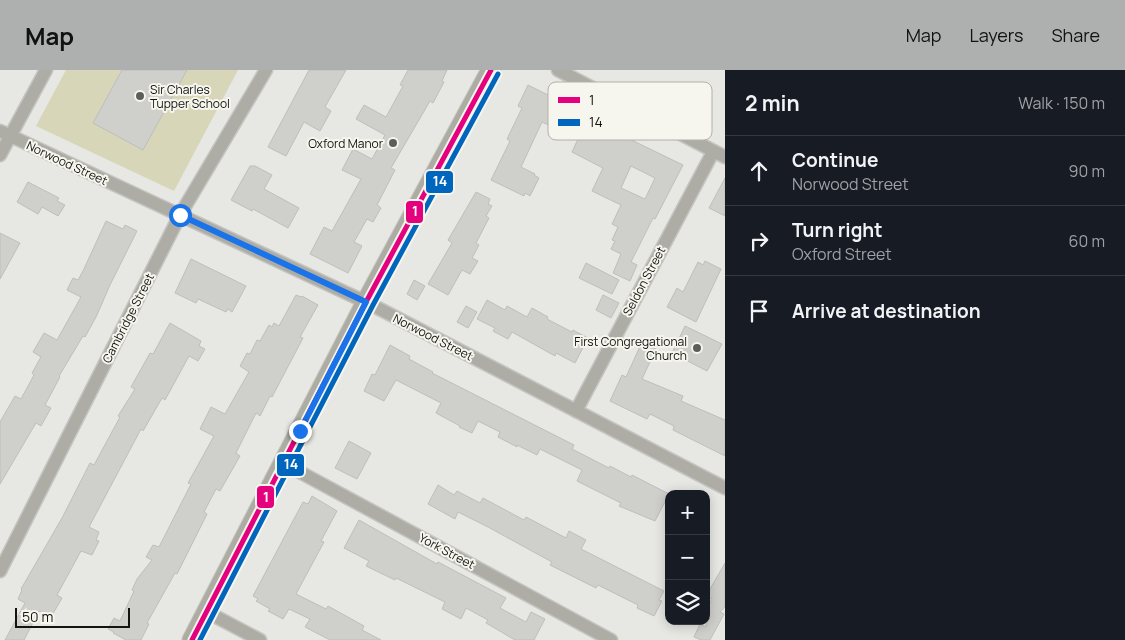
<!DOCTYPE html>
<html lang="en">
<head>
<meta charset="utf-8">
<style>
	body { margin:0; font-family:Manrope,sans-serif; background:#242831; color:#f1f3f6 }
	.controls { position:absolute; right:15px; bottom:15px; display:grid; overflow:hidden; border-radius:10px; box-shadow:0 2px 12px #0003 }
	.controls button { width:45px; height:45px; display:grid; place-items:center; padding:0; border:0; border-bottom:1px solid #363941; background:#171b24; color:#f1f3f6; font:25px sans-serif }
	.scale { position:absolute; left:15px; bottom:12px; width:115px; box-sizing:border-box; padding-left:5px; border:2px solid #131310; border-top:0; font-size:14px; line-height:18px; white-space:nowrap; color:#131310; -webkit-text-stroke:4px #f6f6ee; paint-order:stroke }
	.stop { position:absolute; width:15px; height:15px; margin:-11px; border:4px solid #1a73e8; border-radius:50%; background:#fff }
	.stop.end { background:#1a73e8; border-color:#fff; box-shadow:0 1px 5px #0008 }
	.list { margin:0; padding:0; list-style:none }
	h2 { display:flex; justify-content:space-between; align-items:center; height:65px; margin:0; padding:0 20px; font-size:21px }
	h2 small { font-size:16px; font-weight:400; color:#9ea1a6 }
	.list li { display:grid; grid-template-columns:32px 1fr auto; gap:15px; align-items:center; box-sizing:border-box; height:70px; padding:0 20px; border-top:1px solid #363941 }
	.list b { display:block; font-size:19px; white-space:nowrap }
	.list p { margin:0; font-size:16px; white-space:nowrap; color:#9ea1a6 }
	.list em { font-size:16px; font-style:normal; color:#9ea1a6 }
	.icon { flex:none; width:28px; height:28px; fill:none; stroke:currentColor; stroke-width:2; stroke-linecap:round; stroke-linejoin:round }
	.map { position:relative; flex:none; width:725px; height:570px; overflow:hidden }
	header { display:flex; align-items:center; gap:30px; box-sizing:border-box; height:70px; padding:0 25px; background:#aeb0b0; color:#111 }
	header strong { font-size:24px }
	nav { display:flex; gap:28px; margin-inline-start:auto; font-size:18px }
	main { display:flex }
	aside { flex:1; background:#171b24 }
	.map>svg:first-child { display:block }
	.green { fill:#d7d6b8 }
	.building { fill:#cfcfcc; stroke:#bebebb; fill-rule:evenodd }
	.lines { fill:none; stroke-linecap:round; stroke-linejoin:round }
	.minor-casing { stroke:#c4c4c2; stroke-width:15 }
	.secondary-casing { stroke:#c4c4c2; stroke-width:21 }
	.minor { stroke:#aeada5; stroke-width:12 }
	.secondary { stroke:#adaca3; stroke-width:19 }
	.bus-1-casing { stroke:#f6f6ee; stroke-width:9 }
	.bus-2-casing { stroke:#f6f6ee; stroke-width:9 }
	.bus-1 { stroke:#e5007d; stroke-width:5 }
	.bus-2 { stroke:#0065bd; stroke-width:5 }
	.route { stroke:#1a73e8; stroke-width:6 }
	.poi-dot { fill:#5d5d5a; stroke:#f6f6ee; stroke-width:2 }
	.labels { text-anchor:middle; dominant-baseline:central; stroke-width:4; stroke-linejoin:round; paint-order:stroke }
	.poi-label { font-size:12px; fill:#131310; stroke:#f6f6ee; text-anchor:end }
	.street-label { font-size:12px; fill:#131310; stroke:#f6f6ee }
	.key { fill:#f6f6ee; stroke:#b2b2ab; stroke-width:1 }
	.key-label { font-size:14px; fill:#131310 }
	.line-badge { stroke:#f6f6ee; stroke-width:2 }
	.badge-label { font-size:14px; text-anchor:middle; font-weight:bold; fill:#fff }
</style>
</head>
<body>
<header>
<strong>Map</strong>
<nav><a>Map</a><a>Layers</a><a>Share</a></nav>
</header>
<main>
<div class="map">
<svg width="725" height="570" viewBox="0 0 725 570">
	<rect width="100%" height="100%" fill="#e7e7e3"/>
	<path class="green" d="M66,0H238L174,121L36,56Z"/>
	<path class="building" d="M122,0H187L143,80L93,53Z
		M309,0H346L325,37L331,41L320,61L304,52L286,86L268,77Z
		M408,0H447L442,11L444,12L433,33L430,31L391,98L395,100L377,135L381,138L373,152L367,149L354,172L362,176L348,203L310,184L324,157L332,161L361,109L342,100L353,79L372,89L385,65L356,49L364,35L386,47L403,16L400,15Z
		M528,15L554,28L555,25L569,32L564,42L586,53L588,49L683,95L655,149L653,148L631,192L637,195L630,211L613,203L621,184L611,179L615,171L612,170L618,157L612,154L621,135L592,121L603,98L572,82L578,69L542,52L521,97L535,104L534,105L539,108L530,126L525,123L524,126L491,110L510,71L507,69L522,38L518,36ZM631,96L655,108L645,129L621,118Z
		M250,96H255L272,105L264,119L299,138L288,158L253,139L252,141L231,130Z
		M725,108V146L709,138Z
		M28,112L59,128L57,131L65,135L58,146L42,137L38,144L17,132Z
		M476,122L490,129L488,134L492,136L486,146L489,148L476,173L479,175L472,188L478,191L470,204L462,200L448,225L428,214L452,173L448,170Z
		M106,151L123,159L125,155L137,161L110,215L96,247L85,267L83,266L59,306L60,307L45,335L51,338L41,356L36,353L0,414V352L15,326L21,329L34,305L32,303L41,287L33,282L44,263L57,270L81,227L67,220L73,208L78,210L83,201Z
		M0,163L20,173L0,209Z
		M191,189L246,216L232,242L228,239L226,242L198,229L196,233L175,223Z
		M705,191L721,199L696,252L667,237L677,218L683,222L698,192L703,195Z
		M586,193L619,210L612,224L579,208Z
		M414,210L425,216L417,230L407,224Z
		M296,225L301,227L302,226L318,235L300,267L303,268L272,327L270,326L260,346L256,343L236,383L240,386L220,421L216,419L204,442L207,444L177,504L175,503L147,553L149,554L141,570H126L113,563L114,562L108,559L114,548L120,551L134,521L132,520L137,509L152,490L146,487L153,475L159,477L191,414L188,413L214,366L200,359L211,337L225,344L249,302L240,296L247,283L250,284L257,270L260,271L269,255L272,257L274,253L279,256Z
		M603,225L619,233L611,248L596,240Z
		M487,230L505,240L507,236L527,247L532,238L548,247L547,249L572,262L573,260L588,268L575,293L556,283L555,286L512,262L508,269L493,261L495,258L477,249Z
		M466,236L477,242L468,258L457,252Z
		M170,253L201,271L199,276L205,279L198,291L189,286L165,330L162,328L143,361L141,359L89,457L99,462L96,470L99,471L92,485L81,481L57,525L62,528L51,547L39,541L24,570H5L25,533L18,529L22,520L21,519L62,448L90,393L94,395L120,347L118,346L135,319L131,317L150,283L153,284Z
		M685,256L722,274L707,301L672,283Z
		M642,272L656,279L642,309L683,326L681,331L725,350V386L673,360L674,356L650,344L647,349L610,331L622,305L626,307Z
		M390,275L410,286L409,289L433,302L432,303L574,375L572,379L609,398L610,396L631,407L632,405L669,424L655,451L619,436L621,433L577,411L582,400L540,379L537,385L517,375V377L498,367L500,362L478,351L472,363L459,357L460,356L436,343L441,333L396,310L384,331L364,321L372,304L375,305Z
		M349,371L371,383L357,409L335,398Z
		M438,415L454,425L457,421L480,433L483,428L524,450L526,447L566,468L569,461L586,470L581,479L664,521L659,530L662,531L654,546L637,538L638,535L598,515L596,518L550,495L552,492L488,457L458,442L455,449L428,434Z
		M312,426L337,441L321,471L324,472L296,524L326,539L328,536L364,556L362,560L381,570H330L305,557L310,549L289,539L283,549L268,541L270,539L256,531L258,529L253,526L303,432L308,434Z
		M359,450L437,494L438,492L506,528L500,538L526,552L531,542L545,549L534,570H515L486,553L488,550L466,538L461,549L442,539L445,532L396,508L395,510L366,496L369,491L344,478Z
		M725,493V537L720,542L724,544L710,570H701L694,567L700,554L706,557V541L712,529L706,526Z"/>
	<g class="lines">
		<g class="minor-casing">
			<path id="minor" d="M558,0L725,87
				M0,61L370,234L725,418
				M0,85L46,0
				M576,341L713,82
				M283,393L611,570
				M0,501L180,145L266,0
				M207,542L260,570"/>
		</g>
		<g class="secondary-casing">
			<path id="secondary" d="M192,570L366,232L491,0"/>
		</g>
		<use href="#minor" class="minor"/>
		<use href="#secondary" class="secondary"/>
		<g class="bus-1-casing">
			<path id="bus-1" d="M192,570L366,232L491,0"/>
		</g>
		<g class="bus-2-casing">
			<path id="bus-2" d="M200,570L373,235L498,4"/>
		</g>
		<use href="#bus-1" class="bus-1"/>
		<use href="#bus-2" class="bus-2"/>
	</g>
	<g class="lines">
		<path class="route" d="M180,145L366,232L300,361"/>
	</g>
	<g class="poi-dot">
		<circle cx="140" cy="26" r="5"/>
		<circle cx="393" cy="73" r="5"/>
		<circle cx="697" cy="278" r="5"/>
	</g>
	<g class="labels">
		<g class="poi-label">
			<text x="150" y="19" text-anchor="start">Sir Charles<tspan x="150" dy="14">Tupper School</tspan></text>
			<text x="383" y="73">Oxford Manor</text>
			<text x="687" y="271">First Congregational<tspan x="687" dy="14">Church</tspan></text>
		</g>
		<g class="street-label">
			<text transform="translate(67 93) rotate(25)">Norwood Street</text>
			<text transform="translate(644 211) rotate(-62)">Seldon Street</text>
			<text transform="translate(128 248) rotate(-63)">Cambridge Street</text>
			<text transform="translate(433 267) rotate(27)">Norwood Street</text>
			<text transform="translate(447 481) rotate(28)">York Street</text>
		</g>
	</g>
	<rect x="548" y="12" width="164" height="58" rx="8" class="key"/>
	<rect x="558" y="27" width="22" height="6" fill="#e5007d"/>
	<rect x="558" y="49" width="22" height="7" fill="#0065bd"/>
	<g class="key-label">
		<text x="589" y="35">1</text>
		<text x="589" y="57">14</text>
	</g>
	<g class="line-badge">
		<rect x="425" y="100" width="29" height="24" rx="5" fill="#0065bd"/>
		<rect x="405" y="130" width="19" height="24" rx="5" fill="#e5007d"/>
		<rect x="276" y="383" width="29" height="24" rx="5" fill="#0065bd"/>
		<rect x="256" y="415" width="19" height="24" rx="5" fill="#e5007d"/>
	</g>
	<g class="badge-label">
		<text x="440" y="116">14</text>
		<text x="415" y="146">1</text>
		<text x="291" y="399">14</text>
		<text x="266" y="432">1</text>
	</g>
</svg>
<div class="controls">
<button>+</button>
<button>−</button>
<button><svg class="icon" aria-label="layers" viewBox="0 0 24 24"><path d="M12 4l9 5-9 5-9-5zM3 14l9 5 9-5"/></svg></button>
</div>
<div class="scale">50 m</div>
<div class="stop" style="left:180px;top:145px"></div>
<div class="stop end" style="left:300px;top:361px"></div>
</div>
<aside>
<h2>2 min<small>Walk · 150 m</small></h2>
<ul class="list">
<li><svg class="icon" aria-label="ahead" viewBox="0 0 24 24"><path d="M12 20V5M6 11l6-6 6 6"/></svg><div><b>Continue</b><p>Norwood Street</p></div><em>90 m</em></li>
<li><svg class="icon" aria-label="right" viewBox="0 0 24 24"><path d="M7 20v-9h11M14 6l5 5-5 5"/></svg><div><b>Turn right</b><p>Oxford Street</p></div><em>60 m</em></li>
<li><svg class="icon" aria-label="arrive" viewBox="0 0 24 24"><path d="M6 21V4h12l-3 4 3 4H6"/></svg><div><b>Arrive at destination</b></div></li>
</ul>
</aside>
</main>
</body>
</html>
